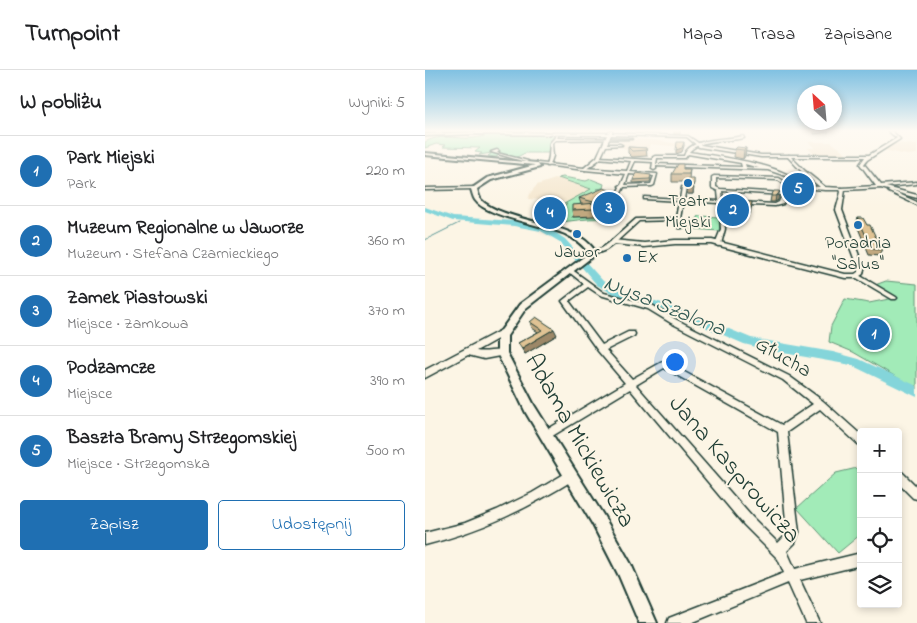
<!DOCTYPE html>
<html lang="pl">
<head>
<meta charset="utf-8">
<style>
	body { margin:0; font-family:"Indie Flower",sans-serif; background:#f2f2f2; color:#202124 }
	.controls { position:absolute; right:15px; bottom:15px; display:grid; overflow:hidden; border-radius:5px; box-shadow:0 2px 8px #0003 }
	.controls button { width:45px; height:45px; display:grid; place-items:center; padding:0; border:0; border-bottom:1px solid #e0e0e0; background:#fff; color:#202124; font:25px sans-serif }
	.compass { position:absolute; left:372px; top:15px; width:45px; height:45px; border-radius:50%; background:#fff; box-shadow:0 2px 8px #0003; rotate:334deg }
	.you { position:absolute; left:249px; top:291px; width:18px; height:18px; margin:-12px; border:4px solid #fff; border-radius:50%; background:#1a73e8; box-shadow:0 0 0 8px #1a73e833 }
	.badge { display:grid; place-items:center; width:32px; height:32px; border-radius:50%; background:#1f6fb2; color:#fff; font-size:16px; font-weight:700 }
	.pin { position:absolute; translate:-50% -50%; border:2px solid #fff; box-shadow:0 1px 5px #0006 }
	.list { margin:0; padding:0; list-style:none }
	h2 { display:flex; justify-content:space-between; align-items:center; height:65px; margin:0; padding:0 20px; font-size:21px }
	h2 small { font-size:16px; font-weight:400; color:#757577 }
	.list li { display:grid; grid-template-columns:32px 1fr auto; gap:15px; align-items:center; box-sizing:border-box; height:70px; padding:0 20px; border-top:1px solid #e0e0e0 }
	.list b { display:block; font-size:19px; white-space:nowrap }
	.list p { margin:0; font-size:16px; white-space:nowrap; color:#757577 }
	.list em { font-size:16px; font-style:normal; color:#757577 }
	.actions { display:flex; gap:10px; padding:15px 20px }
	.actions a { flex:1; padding:11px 0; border:1px solid #1f6fb2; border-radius:5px; text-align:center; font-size:18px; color:#1f6fb2 }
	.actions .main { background:#1f6fb2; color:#fff }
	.icon { flex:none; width:28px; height:28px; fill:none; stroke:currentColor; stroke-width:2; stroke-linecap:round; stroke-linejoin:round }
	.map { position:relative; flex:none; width:492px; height:553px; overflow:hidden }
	header { display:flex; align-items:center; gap:30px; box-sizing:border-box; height:70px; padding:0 25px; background:#fff; border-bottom:1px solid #e0e0e0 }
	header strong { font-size:24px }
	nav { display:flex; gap:28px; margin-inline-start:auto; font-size:18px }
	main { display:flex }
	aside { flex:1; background:#fff }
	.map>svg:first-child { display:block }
	.built { fill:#f4e6cd }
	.green { fill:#a2ebb8; stroke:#609476 }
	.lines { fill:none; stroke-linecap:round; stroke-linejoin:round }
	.stream { stroke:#5c9898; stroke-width:1 }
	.river { fill:#84d5da; fill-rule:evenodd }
	.minor-casing { stroke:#1f3d34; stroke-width:3 }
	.tertiary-casing { stroke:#1f3d34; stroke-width:3 }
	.secondary-casing { stroke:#1f3d34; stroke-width:4 }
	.minor { fill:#fcf5e5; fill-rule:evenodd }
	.tertiary { fill:#fcf5e5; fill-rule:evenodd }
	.secondary { fill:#fcf5e5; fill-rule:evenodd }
	.wall { fill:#c1a87f; stroke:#1f3d34 }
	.shaded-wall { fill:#9d8868; stroke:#1f3d34 }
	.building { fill:#e0c394; stroke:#1f3d34 }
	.poi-dot { fill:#1f6fb2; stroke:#fcf5e5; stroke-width:2 }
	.labels { text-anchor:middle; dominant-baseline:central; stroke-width:4; stroke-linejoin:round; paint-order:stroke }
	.far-poi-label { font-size:18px; fill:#1f3d34; stroke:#fcf5e5 }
	.street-label { font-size:21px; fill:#1f3d34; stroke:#fcf5e5 }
	.water-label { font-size:22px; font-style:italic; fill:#335b55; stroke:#fcf5e5 }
	.near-street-label { font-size:25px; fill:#1f3d34; stroke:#fcf5e5 }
</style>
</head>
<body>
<header>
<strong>Turnpoint</strong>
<nav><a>Mapa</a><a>Trasa</a><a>Zapisane</a></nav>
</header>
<main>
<aside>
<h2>W pobliżu<small>Wyniki: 5</small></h2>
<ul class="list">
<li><span class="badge">1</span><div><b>Park Miejski</b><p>Park</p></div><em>220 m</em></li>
<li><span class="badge">2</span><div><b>Muzeum Regionalne w Jaworze</b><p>Muzeum · Stefana Czarnieckiego</p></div><em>360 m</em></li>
<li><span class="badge">3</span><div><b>Zamek Piastowski</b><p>Miejsce · Zamkowa</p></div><em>370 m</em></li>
<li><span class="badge">4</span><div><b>Podzamcze</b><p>Miejsce</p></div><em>390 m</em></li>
<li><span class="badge">5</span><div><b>Baszta Bramy Strzegomskiej</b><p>Miejsce · Strzegomska</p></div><em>500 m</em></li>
</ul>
<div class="actions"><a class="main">Zapisz</a><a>Udostępnij</a></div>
</aside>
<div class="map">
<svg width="492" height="553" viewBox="0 0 492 553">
	<rect width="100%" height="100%" fill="#fcf5e5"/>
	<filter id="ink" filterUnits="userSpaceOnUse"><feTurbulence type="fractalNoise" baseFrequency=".02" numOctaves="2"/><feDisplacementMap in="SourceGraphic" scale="10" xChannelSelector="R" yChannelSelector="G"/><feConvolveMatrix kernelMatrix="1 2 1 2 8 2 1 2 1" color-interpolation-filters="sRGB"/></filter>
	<g filter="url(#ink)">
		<path class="built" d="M197,69L228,70L262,75L257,77L225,74L223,80H203L193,76Z
			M383,72H406L424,85H390L383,78H390Z
			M470,73L492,75V84L482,85L459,80Z
			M133,108H147L161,111L167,118L166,121L145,132L103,129L106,122L112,115Z"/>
		<path class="green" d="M64,64L128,65H130L124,72L123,83H100L90,88L76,84L71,87L63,86L67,83L54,85L57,83L50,82L55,78L18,77L21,75L11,74L0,78V72C19,61 45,74 64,64Z
			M138,107L161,111L166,109L179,114L178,118L172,119H178L146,147H185L190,143L187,142L191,140L189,135L192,142L191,138H194V142H198L197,144H193L186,150C167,146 146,152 132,152V145L130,143H134L142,134H139L166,119L133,108Z
			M273,146L296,147L294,161L256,158L254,153L269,152Z
			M461,211L492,214V319L428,282L404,272L406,256L420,229L444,233L469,228L450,215Z
			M432,398L436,408V464L413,483L372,438L411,403Z"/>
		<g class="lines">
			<path class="stream" d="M0,170L34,153"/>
			<path class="river" d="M0,137L28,147L89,151L122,157L140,169L178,211L194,220L250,237L326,268L408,282L434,289L492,316V327L426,295L347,281L319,274L243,241L188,224L172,215L135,172L116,161L89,156L28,151L0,141Z"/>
			<g class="minor-casing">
				<path id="minor" d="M132,65L133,66L132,68L207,69L130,70L127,73L128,86L125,95L122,96L124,86L125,73Z
					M318,66L319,68C302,72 276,68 264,82C289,86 363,94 377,116L395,117L378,103L363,87L364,85L380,101L400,117L417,118L419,119L417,120H400L365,117L361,124L358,134L350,136L298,134L300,159L296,174L293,176L290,174L296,159L294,133L258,131L255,149L257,158H253L251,150L214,151L190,173H186V171L211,149L251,148L254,131L220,129H219V127L255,129L257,117L259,116L261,117L259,129L294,131L293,121L287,118V107L289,106L354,108L365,115H373L369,111L361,106L343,100L231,96V99L229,100L227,99L228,92L210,91L205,102L232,104L229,115L227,116L199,117L194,127L181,134L179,133V132L191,125L195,117L194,116L196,115L201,104L160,100L159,98L202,101L206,91L172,88L174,87L228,90V87L230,86H259C264,67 302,70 318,66ZM263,84L316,93L317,97L231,94L232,88H260ZM320,94L334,98L321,97ZM204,104L229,106L226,114L200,115ZM291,108L353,110L362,116L358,123L295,119L291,117ZM297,121L357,125L354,132L350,134L298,131Z
					M181,74H195L197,75L180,76Z
					M72,80L74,81L72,83L103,91L101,92L66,82Z
					M51,117V119H50L0,120V118Z
					M465,120L492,132V135L464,122L463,121Z
					M146,199L179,223L227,235L250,249L364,306L398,331L436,365V375L433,374L395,339L362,362L374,462L370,473L362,481L370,499L436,483V495L375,510L395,553H381L363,513L266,553H242L244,548L359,503L353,489L319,455L205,319L124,368L121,369L118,368L116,365L118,362L200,313L173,281L137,231L159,214L144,202L143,201ZM163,217L175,225L223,239L246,253L358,310L388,334L357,355L239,291L207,309L181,280L209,266L210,264L209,262H203L177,275L144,231ZM239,298L353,362L362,462L361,465L353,473L327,447L211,315Z
					M432,204L471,227L472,228L471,229H467L430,207V205Z
					M146,400L150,401L151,405L150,409C102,439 56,461 0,475V463L40,453L72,440L107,423Z
					M473,401L477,402L492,417V429L488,428L473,413Z"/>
			</g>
			<g class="tertiary-casing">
				<path id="tertiary" d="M185,61H187V63L263,66L276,75L336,85H444L472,68L463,61H467L475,69L442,90L439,94L456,115L492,112V114L461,117L492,125V128L456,118L420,120L417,140L439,199L438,204L432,208H420L287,174H250L219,177L189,174L181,180L168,185L166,184V182L177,178L188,170L219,173L250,170H287L420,204H430L433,202V199L411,140L416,122L415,119L417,118L451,116L435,94L440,87H336L274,77L262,67L186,65L175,89L160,100L111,94L113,93L159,98L172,87L182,65L52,64L0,66V64L52,62L183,63Z
					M391,61H403L390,63Z
					M80,258L83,259L84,261L83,263L51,281C62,283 70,279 80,281L81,283L80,285L59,289L43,285L0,308V300Z"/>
			</g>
			<g class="secondary-casing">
				<path id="secondary" d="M0,83L112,93L115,97L66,110L52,119C53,123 54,127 56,130C75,149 132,152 158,169C163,172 168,178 172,183L101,238L82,266V283L109,335L178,445L206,494L232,553H214L194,506L168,455L101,343L72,283V266L95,234L164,183C157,174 150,169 140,164C120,155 61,147 50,130C48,127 47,122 46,119L62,108L110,95L0,85Z"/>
			</g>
			<use href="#minor" class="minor"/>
			<use href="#tertiary" class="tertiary"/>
			<use href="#secondary" class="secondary"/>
		</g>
		<path class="wall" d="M249,61H255V64H249Z
			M203,77L221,78L222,86L207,87L203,83Z
			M321,78L320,86L318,89L309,87L310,79Z
			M258,99H265L264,109L269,118L268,124H262V112H247V104Z
			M226,108L225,112L208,113V110Z
			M184,120L185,126L183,128L189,132L190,139L189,145L148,147L147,140L156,134L154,128Z
			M349,121L353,130L350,132H345L346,126Z
			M307,131L327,132L325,144L306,142Z
			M433,148L457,180L454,186L444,185L431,153Z
			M105,252L132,265L100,284L93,273L113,262L107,258Z"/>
		<path class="shaded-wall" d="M259,72V76L257,82L251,84V80Z
			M321,78L320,86L318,89L319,80Z
			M269,109L268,124H262V115Z
			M184,120L185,126L177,133L176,126Z
			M354,123L353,130L350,132L351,126Z
			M189,132L190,139L189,145L188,138Z
			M129,259L132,265L100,284L97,278Z"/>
		<path class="building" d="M252,72H259L257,78L251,80Z
			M203,77L221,78V80L207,81Z
			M312,77L321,78L319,80L310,79Z
			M253,94H258V99H265L264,104H247Z
			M211,103L226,105L225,109L208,110Z
			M263,109H269V114L262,115Z
			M179,118L184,120L176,126L179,129L183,128L189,132L188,138L147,140V135L172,133L154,128Z
			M349,121H354V123L351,126H346Z
			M307,131L327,132L326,138L307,137Z
			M433,148H438L442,155H445L457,180L447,179Z
			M111,247L129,259L97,278L93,273L117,260L105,252Z"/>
	</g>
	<linearGradient id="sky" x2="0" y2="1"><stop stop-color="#80c1e2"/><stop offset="0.44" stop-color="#fefaf3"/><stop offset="1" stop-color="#fefaf3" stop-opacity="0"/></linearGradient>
	<rect width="492" height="138" fill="url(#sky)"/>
	<g class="poi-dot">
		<circle cx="263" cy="113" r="5"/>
		<circle cx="433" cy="155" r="5"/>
		<circle cx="152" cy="164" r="5"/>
		<circle cx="202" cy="188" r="5"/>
	</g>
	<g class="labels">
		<g class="far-poi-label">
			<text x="263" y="132">Teatr<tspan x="263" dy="21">Miejski</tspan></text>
			<text x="433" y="174">Poradnia<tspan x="433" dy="21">"Salus"</tspan></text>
			<text x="152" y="183">Jawor</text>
			<text x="212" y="188" text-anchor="start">EX</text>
		</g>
		<g class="street-label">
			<text transform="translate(358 288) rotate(30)">Głucha</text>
		</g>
		<g class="water-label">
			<text transform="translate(239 237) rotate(22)">Nysa Szalona</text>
		</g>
		<g class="near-street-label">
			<text transform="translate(154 371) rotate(60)">Adama Mickiewicza</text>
			<text transform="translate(309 400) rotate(49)">Jana Kasprowicza</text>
		</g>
	</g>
</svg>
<div class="controls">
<button>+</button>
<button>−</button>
<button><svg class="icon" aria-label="locate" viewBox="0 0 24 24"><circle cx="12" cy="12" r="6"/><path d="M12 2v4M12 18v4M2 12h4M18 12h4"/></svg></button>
<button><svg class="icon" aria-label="layers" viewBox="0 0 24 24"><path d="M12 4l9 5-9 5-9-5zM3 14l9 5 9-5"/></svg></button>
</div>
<svg class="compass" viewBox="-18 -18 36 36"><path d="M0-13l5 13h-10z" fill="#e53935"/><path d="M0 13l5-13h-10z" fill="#757577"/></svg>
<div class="you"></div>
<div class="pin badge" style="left:449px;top:264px">1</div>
<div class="pin badge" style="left:308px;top:140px">2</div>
<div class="pin badge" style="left:184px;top:138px">3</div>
<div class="pin badge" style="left:125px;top:143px">4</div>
<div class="pin badge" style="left:373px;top:119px">5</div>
</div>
</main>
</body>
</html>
